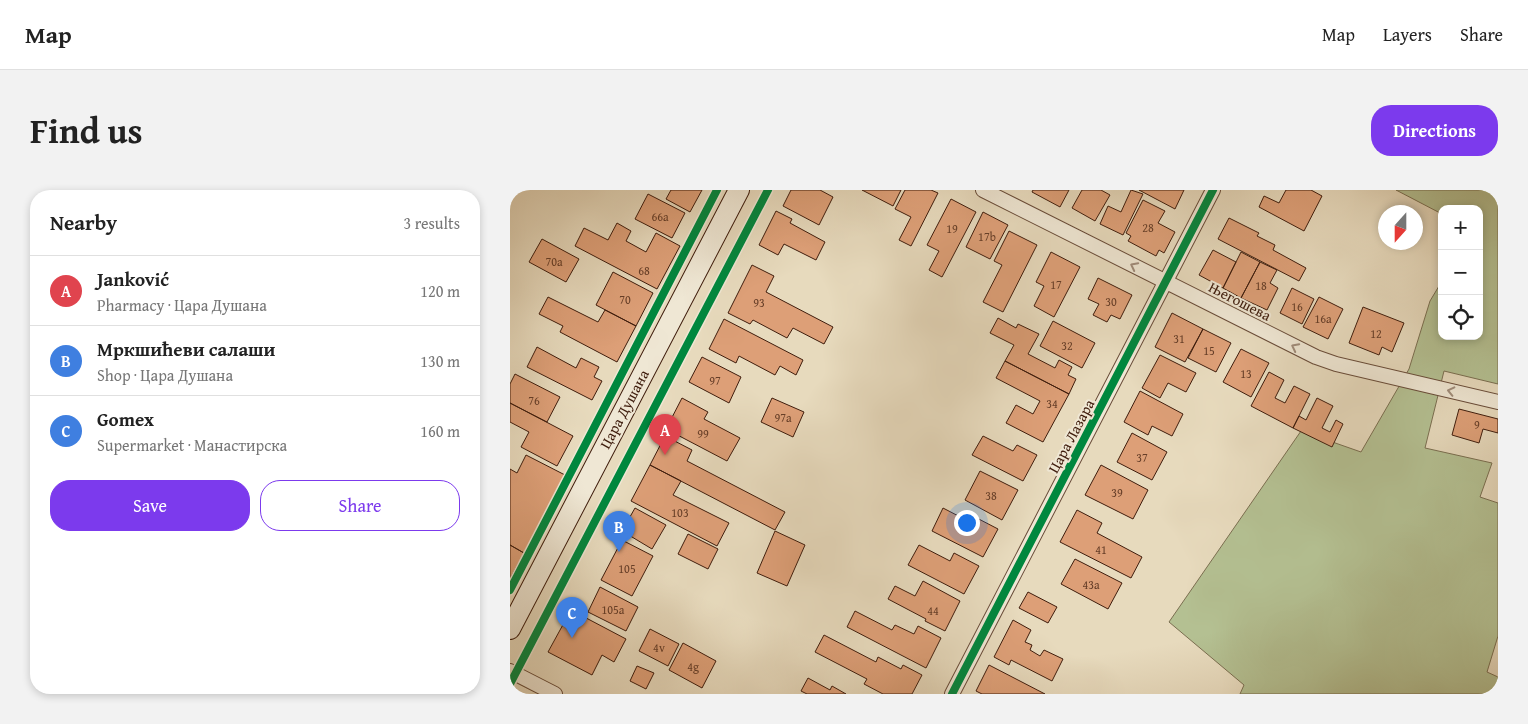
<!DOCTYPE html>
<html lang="en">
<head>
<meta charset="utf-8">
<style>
	body { margin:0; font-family:"Gentium Book Plus",serif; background:#f2f2f2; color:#222 }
	.controls { position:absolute; right:15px; top:15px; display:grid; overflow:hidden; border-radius:10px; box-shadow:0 2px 8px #0003 }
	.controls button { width:45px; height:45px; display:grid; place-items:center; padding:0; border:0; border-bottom:1px solid #e0e0e0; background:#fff; color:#222; font:25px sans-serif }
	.compass { position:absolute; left:868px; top:15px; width:45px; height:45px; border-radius:50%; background:#fff; box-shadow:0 2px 8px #0003; rotate:201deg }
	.you { position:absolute; left:456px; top:332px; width:18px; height:18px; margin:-12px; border:4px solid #fff; border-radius:50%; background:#1a73e8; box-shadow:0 0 0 8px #1a73e833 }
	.badge { display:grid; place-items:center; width:32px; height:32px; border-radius:50%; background:#7c3aed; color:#fff; font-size:16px; font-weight:700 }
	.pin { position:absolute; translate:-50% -41px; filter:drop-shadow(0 1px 2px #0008) }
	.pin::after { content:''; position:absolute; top:26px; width:18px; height:15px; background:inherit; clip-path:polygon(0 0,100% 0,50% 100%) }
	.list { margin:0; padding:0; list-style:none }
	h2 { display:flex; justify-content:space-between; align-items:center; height:65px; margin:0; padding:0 20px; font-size:21px }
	h2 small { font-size:16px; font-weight:400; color:#767676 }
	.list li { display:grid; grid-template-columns:32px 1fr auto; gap:15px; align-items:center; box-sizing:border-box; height:70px; padding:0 20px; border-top:1px solid #e0e0e0 }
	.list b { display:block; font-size:19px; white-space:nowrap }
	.list p { margin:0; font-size:16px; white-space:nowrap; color:#767676 }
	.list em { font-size:16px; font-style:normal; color:#767676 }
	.actions { display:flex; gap:10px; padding:15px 20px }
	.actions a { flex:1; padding:11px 0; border:1px solid #7c3aed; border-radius:20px; text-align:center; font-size:18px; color:#7c3aed }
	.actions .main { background:#7c3aed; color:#fff }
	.icon { flex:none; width:28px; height:28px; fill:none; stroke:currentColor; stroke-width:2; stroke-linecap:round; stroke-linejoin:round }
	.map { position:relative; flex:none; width:988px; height:504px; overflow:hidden; border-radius:20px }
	header { display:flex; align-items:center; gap:30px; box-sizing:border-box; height:70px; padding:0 25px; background:#fff; border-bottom:1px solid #e0e0e0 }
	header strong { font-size:24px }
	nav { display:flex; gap:28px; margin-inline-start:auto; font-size:18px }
	.intro { display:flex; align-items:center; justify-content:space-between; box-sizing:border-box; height:120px; padding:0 30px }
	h1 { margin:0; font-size:35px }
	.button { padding:12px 22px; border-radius:20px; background:#7c3aed; color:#fff; font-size:18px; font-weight:700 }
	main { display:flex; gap:30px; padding:0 30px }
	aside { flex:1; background:#fff; border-radius:20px; box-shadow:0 2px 8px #0003 }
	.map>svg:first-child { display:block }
	.green { fill:#b4c092; stroke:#7a6e50 }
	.building { fill:#dd9f77; stroke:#3f1d0d }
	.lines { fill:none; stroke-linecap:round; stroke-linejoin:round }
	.street-casing { stroke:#694c39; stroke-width:16 }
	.secondary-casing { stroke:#3f1d0d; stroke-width:22 }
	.street { stroke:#efe7d4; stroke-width:14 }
	.secondary { stroke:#efe7d4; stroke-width:20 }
	.cycleway-casing { stroke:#efe7d4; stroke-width:11 }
	.cycleway { stroke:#00873e; stroke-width:8 }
	.oneway { stroke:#a08c7a }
	.labels { text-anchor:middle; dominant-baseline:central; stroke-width:4; stroke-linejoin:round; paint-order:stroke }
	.number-label { font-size:12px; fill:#663e28 }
	.street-label { font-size:15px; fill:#3f1d0d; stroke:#efe7d4 }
</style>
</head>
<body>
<header>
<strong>Map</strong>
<nav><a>Map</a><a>Layers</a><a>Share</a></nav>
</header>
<div class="intro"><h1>Find us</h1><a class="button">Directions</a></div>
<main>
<aside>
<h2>Nearby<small>3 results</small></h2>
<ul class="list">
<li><span class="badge" style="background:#e0444e">A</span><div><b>Janković</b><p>Pharmacy · Цара Душана</p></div><em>120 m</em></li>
<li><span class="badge" style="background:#3f7fe0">B</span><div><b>Мркшићеви салаши</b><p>Shop · Цара Душана</p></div><em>130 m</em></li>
<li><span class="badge" style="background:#3f7fe0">C</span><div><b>Gomex</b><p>Supermarket · Манастирска</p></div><em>160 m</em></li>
</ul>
<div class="actions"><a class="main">Save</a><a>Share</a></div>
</aside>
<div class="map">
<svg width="988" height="504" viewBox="0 0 988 504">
	<rect width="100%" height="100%" fill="#e7dabd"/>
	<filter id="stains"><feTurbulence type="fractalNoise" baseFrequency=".004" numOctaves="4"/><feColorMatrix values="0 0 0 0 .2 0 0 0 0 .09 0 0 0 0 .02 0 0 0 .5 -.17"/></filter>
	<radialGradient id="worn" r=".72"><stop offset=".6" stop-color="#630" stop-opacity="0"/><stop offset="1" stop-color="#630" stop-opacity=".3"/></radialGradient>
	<path class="green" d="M886,0H988V194L934,181L915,258L982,273L970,307L988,313V446L977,482L988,487V504H730L734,495L659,432L791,241L851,262L899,179L920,111L932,91V146H969V19H932V24Z"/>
	<path class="building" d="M161,0H192L180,22L156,9Z
		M281,0H310L323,7L309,35L273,16Z
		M352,0H391L383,16Z
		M395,0H421L428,3L401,56L389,50L401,27L385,19Z
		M523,0H559L550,17L522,2Z
		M572,0H591L600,5L585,31L562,18Z
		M621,0L633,4L613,45L590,34L598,16L611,22Z
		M629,0H674L665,19Z
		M776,0H801L812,6L794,41L749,17L754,6L769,13Z
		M138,4L175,23L162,48L125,29Z
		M441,9L466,22L432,87L419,80L429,61L417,55Z
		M633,10L655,21L648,33L665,42L654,63L649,60L646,66L618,51L621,46L616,43Z
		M266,21L282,29L280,33L315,52L306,70L274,54L268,65L249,55Z
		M473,22L498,35L480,69L456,57Z
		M719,28L749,43L747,46L765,55L763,60L796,78L789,91L708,49Z
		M107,33L121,41L116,51L136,62L146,43L170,56L147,99L65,56L74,38L98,50Z
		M499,41L527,55L493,122L473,112L492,75L484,71Z
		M32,49L69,69L56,92L19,72Z
		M703,60L726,72L713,98L689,85Z
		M541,62L570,77L544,127L524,116L534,96L526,92Z
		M731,62L750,72L731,108L713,98Z
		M750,72L767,80L760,93L768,98L757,120L731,108Z
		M242,75L264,86L256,102L323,137L314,154L283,138L277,148L243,130L240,134L218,123Z
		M103,82L143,103L126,136L86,115Z
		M588,88L622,105L610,129L601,125L597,132L583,125L589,114L578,109Z
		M782,98L804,109L792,134L770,123Z
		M38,107L88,132L95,120L126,136L107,172L50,142L53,136L29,124Z
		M809,107L833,119L818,149L793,137Z
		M853,117L894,133L882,162L872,157L869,165L839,153Z
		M662,123L693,139L675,172L645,157Z
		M488,128L506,138L508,134L529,144L518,164L545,178L549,170L562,177L558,185L566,189L559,204L495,171L504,155L480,143Z
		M214,129L293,170L286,185L270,176L265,185L229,166L226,173L199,159Z
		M543,131L585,153L572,178L530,156Z
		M693,139L721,153L706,182L678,168Z
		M27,157L66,178L71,168L89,177L84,187L92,191L82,210L17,177Z
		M731,159L759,173L741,207L713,192Z
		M650,165L686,183L676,202L658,193L650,208L632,198Z
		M192,167L231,187L219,213L179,192Z
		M495,171L559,204L533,252L496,233L506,215L523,224L530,211L486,188Z
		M759,182L774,190L765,208L775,213L784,196L800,204L783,238L741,216Z
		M5,184L50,207L37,232L0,213V194Z
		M630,201L673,224L662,246L642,236L638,245L614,232Z
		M172,208L198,222L194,229L230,248L217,271L156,239Z
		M262,208L294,222L283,247L251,232Z
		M807,208L823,216L812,238L820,242L826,230L833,234L822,257L783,238L789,226L796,230Z
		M0,213L63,246L47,276L11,257L19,242L0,232Z
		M949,219L988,229V243L973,239L969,253L942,245Z
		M622,243L657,262L642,290L607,272Z
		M155,246L182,260L177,271L275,322L265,340L140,275Z
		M473,246L503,261L507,255L527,265L513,291L462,265Z
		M16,265L55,285L14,363L0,355V279L7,283Z
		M140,275L171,291L163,305L219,333L207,356L121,311Z
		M591,275L638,300L623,329L575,305Z
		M470,281L508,300L492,330L455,310Z
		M125,318L156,335L142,359L112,341Z
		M433,318L460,332L463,326L488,339L473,367L422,341Z
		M567,320L592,333L587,343L632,367L621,388L550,352Z
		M265,341L295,355L277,396L247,383Z
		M178,344L208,359L198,379L168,364Z
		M112,350L143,366L122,406L91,390Z
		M0,355L14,363L0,389Z
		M409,355L440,371L444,363L469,376L454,404L398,375Z
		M565,369L612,393L598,419L551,394Z
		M413,391L450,411L435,441L415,431L416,429L378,409L385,396L405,406Z
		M90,397L128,417L116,441L78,422Z
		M518,402L547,417L538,433L509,418Z
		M61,420L116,449L104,472L92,465L82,485L38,462Z
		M345,421L382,440L385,435L404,444L408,436L431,448L416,478L337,437Z
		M503,430L521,440L515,452L522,455L520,460L530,466L534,460L553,469L542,491L501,470L499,475L484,467Z
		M140,439L169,454L158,476L129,461Z
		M314,445L366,472L368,467L391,479L393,475L412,485L402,504H373L354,494L357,489L305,462Z
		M173,453L206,471L192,498L159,480Z
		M479,475L535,504H472L466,501Z
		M127,476L144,483L136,499L120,491Z
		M298,488L320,500L322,496L336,504H297L291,501Z"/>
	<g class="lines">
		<g class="street-casing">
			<path id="street" d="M473,0L806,167L826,174L988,212
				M0,481L45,504
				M442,504L703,0"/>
		</g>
		<g class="secondary-casing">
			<path id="secondary" d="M0,439L229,0"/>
		</g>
		<use href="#street" class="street"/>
		<use href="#secondary" class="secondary"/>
		<g class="cycleway-casing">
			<path id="cycleway" d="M0,400L207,0
				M0,494L258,0
				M442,504L703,0"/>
		</g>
		<use href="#cycleway" class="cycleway"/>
	</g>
	<defs><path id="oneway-chevron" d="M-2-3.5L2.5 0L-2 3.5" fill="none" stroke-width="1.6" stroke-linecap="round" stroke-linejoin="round" transform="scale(1.25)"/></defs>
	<g class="oneway">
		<use href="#oneway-chevron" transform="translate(624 76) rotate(-153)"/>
		<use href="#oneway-chevron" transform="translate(785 157) rotate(-153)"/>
		<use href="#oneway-chevron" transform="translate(941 201) rotate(-167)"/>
	</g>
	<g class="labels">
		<g class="number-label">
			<text x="150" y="26">66a</text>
			<text x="638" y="37">28</text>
			<text x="442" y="38">19</text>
			<text x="477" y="46">17b</text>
			<text x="44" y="71">70a</text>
			<text x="134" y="80">68</text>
			<text x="546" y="94">17</text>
			<text x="751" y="95">18</text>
			<text x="115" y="109">70</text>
			<text x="601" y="111">30</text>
			<text x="249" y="112">93</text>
			<text x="787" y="116">16</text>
			<text x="813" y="128">16a</text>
			<text x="866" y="143">12</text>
			<text x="669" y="148">31</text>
			<text x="557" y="155">32</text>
			<text x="699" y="160">15</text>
			<text x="736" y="183">13</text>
			<text x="205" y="190">97</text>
			<text x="24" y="210">76</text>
			<text x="542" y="213">34</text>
			<text x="273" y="227">97a</text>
			<text x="967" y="234">9</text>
			<text x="193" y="243">99</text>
			<text x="632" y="267">37</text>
			<text x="607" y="302">39</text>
			<text x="481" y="305">38</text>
			<text x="170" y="322">103</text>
			<text x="591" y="359">41</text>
			<text x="117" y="378">105</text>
			<text x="581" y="394">43a</text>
			<text x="103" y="419">105a</text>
			<text x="423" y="420">44</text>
			<text x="149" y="457">4v</text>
			<text x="183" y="476">4g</text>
		</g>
		<g class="street-label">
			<text transform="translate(730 111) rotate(27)">Његошева</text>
			<text transform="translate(114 219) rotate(-62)">Цара Душана</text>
			<text transform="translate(561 246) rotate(-62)">Цара Лазара</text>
		</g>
	</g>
	<rect width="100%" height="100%" filter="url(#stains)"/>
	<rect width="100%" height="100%" fill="url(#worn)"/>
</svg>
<div class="controls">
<button>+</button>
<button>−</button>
<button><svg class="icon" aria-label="locate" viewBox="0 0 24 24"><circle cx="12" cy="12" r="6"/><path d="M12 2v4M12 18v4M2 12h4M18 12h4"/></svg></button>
</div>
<svg class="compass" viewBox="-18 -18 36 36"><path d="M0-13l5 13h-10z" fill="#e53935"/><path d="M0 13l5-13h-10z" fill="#767676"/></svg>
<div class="you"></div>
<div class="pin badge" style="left:155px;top:265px;background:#e0444e">A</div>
<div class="pin badge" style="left:109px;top:362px;background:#3f7fe0">B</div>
<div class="pin badge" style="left:62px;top:448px;background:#3f7fe0">C</div>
</div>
</main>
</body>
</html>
